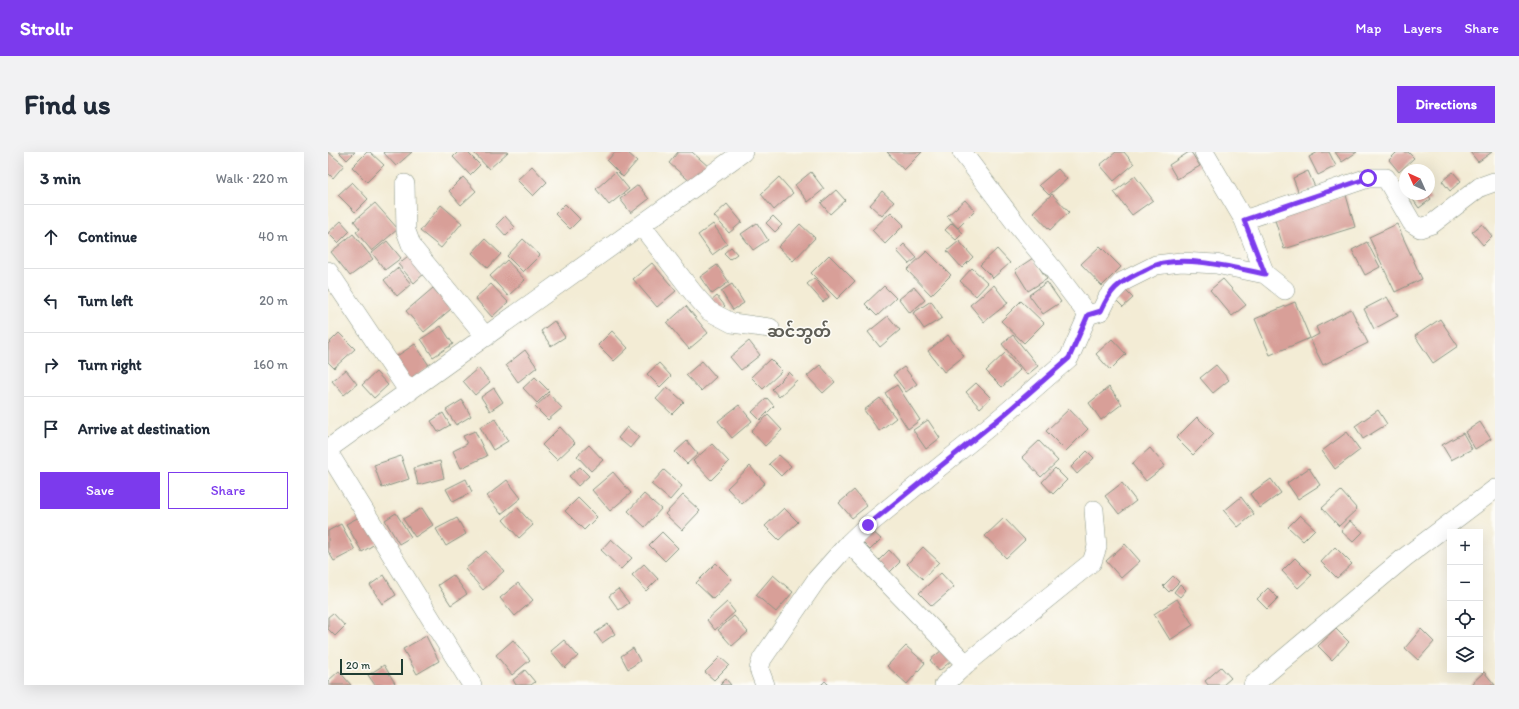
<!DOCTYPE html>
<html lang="en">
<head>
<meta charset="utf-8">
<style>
	body { margin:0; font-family:Itim,"Noto Sans Myanmar",sans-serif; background:#f2f2f3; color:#1f2937 }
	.controls { position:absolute; right:12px; bottom:12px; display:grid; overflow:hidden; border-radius:0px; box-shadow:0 4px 16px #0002 }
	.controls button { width:36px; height:36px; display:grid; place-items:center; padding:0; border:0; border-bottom:1px solid #e0e1e3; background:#fff; color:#1f2937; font:20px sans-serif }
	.compass { position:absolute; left:1071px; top:12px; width:36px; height:36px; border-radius:50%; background:#fff; box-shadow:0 4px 16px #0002; rotate:315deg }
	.scale { position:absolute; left:12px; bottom:10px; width:63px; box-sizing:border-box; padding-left:4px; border:2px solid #1f3d34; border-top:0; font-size:11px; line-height:14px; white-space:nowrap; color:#1f3d34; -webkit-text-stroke:3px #fdfcf7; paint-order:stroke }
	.stop { position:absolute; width:12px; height:12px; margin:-9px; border:3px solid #7c3aed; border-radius:50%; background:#fff }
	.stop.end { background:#7c3aed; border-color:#fff; box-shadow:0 1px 4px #0008 }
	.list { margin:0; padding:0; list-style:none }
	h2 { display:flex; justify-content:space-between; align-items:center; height:52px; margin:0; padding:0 16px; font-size:17px }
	h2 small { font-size:13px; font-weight:400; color:#747a83 }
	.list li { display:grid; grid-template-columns:26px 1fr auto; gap:12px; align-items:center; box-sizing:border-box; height:64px; padding:0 16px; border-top:1px solid #e0e1e3 }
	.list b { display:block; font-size:15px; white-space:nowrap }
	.list em { font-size:13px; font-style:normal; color:#747a83 }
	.actions { display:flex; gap:8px; padding:12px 16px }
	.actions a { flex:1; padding:9px 0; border:1px solid #7c3aed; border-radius:0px; text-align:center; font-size:14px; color:#7c3aed }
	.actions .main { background:#7c3aed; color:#fff }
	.icon { flex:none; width:22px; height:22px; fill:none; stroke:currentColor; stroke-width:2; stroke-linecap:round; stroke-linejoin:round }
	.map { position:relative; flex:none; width:1167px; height:533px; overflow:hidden; border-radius:0px }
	header { display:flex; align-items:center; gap:24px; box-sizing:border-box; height:56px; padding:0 20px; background:#7c3aed; color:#fff }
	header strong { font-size:19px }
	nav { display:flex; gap:22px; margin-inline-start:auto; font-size:14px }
	.intro { display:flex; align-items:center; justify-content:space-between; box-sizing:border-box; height:96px; padding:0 24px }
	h1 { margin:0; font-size:28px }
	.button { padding:10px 18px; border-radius:0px; background:#7c3aed; color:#fff; font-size:14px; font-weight:700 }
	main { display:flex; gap:24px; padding:0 24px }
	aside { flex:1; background:#fff; border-radius:0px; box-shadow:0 4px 16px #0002 }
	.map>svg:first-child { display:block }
	.building { fill:#d89f98 }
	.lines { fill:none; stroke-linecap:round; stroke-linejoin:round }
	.street-casing { stroke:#899484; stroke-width:20 }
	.street { stroke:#fff; stroke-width:19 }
	.route { stroke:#7c3aed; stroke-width:5 }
	.labels { text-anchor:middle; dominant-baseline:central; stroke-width:3; stroke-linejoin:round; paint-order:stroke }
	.quarter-label { font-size:16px; font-weight:bold; fill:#605f57; stroke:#fdfcf7 }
</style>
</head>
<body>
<header>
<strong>Strollr</strong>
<nav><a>Map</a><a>Layers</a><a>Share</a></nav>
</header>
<div class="intro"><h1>Find us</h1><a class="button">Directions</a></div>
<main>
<aside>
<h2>3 min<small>Walk · 220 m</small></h2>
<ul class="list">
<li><svg class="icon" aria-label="ahead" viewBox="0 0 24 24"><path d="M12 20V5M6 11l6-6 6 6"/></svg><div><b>Continue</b></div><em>40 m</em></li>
<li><svg class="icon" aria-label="left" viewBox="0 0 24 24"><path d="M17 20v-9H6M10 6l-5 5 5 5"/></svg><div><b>Turn left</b></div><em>20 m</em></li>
<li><svg class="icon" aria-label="right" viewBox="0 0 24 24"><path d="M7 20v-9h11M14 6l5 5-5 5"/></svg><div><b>Turn right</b></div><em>160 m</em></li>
<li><svg class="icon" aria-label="arrive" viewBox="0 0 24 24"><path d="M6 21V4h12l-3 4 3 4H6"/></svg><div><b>Arrive at destination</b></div></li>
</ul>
<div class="actions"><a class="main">Save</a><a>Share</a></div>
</aside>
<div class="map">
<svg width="1167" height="533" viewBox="0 0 1167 533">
	<rect width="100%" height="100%" fill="#fdfcf7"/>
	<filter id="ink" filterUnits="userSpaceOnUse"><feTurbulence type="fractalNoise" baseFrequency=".025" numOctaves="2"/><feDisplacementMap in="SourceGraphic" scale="8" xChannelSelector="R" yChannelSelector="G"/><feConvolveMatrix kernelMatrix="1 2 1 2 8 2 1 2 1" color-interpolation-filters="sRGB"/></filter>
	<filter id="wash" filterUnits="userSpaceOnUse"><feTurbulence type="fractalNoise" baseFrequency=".012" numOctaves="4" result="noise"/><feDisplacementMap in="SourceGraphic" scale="16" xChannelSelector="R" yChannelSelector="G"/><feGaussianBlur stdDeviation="0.9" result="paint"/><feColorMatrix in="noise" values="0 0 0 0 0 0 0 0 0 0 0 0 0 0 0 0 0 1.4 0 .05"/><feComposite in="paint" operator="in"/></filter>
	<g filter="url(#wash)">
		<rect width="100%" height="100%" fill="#f3ecd5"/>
		<g id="blocks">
			<path class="building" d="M0,0L16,13L5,26L0,21Z
				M11,0H27L19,8Z
				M39,0H42L56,13L39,30L24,15Z
				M55,0H84L68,14Z
				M130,0H139L152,13L142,23L125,5Z
				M145,0H180L161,17Z
				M287,0H299L309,9L295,25L279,9Z
				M350,0H364L381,15L365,32L341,11Z
				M559,0H594L576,18Z
				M788,0H796L806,12L786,29L772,13Z
				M861,0H863L872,14L849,27L841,13Z
				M990,0H1001L1008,14L990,23L981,5Z
				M1007,0H1029L1014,10Z
				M1069,0H1080L1086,6L1071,20L1061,8Z
				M1142,0H1164L1150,10Z
				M204,14L219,30L205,44L189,28Z
				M730,17L739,27L721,43L711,33Z
				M980,19L987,35L971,42L965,26Z
				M287,20L301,37L281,53L268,37Z
				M483,20L496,37L480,50L467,33Z
				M1125,20L1133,29L1122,39L1114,29Z
				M807,24L825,48L804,63L786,40Z
				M135,25L148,39L133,53L121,39Z
				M451,25L465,41L446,58L433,42Z
				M24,30L40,47L27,60L10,43Z
				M310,33L321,47L303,61L292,47Z
				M508,38L517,48L502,62L493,51Z
				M554,39L566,50L554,64L542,53Z
				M724,42L741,60L722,78L705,60Z
				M1081,42H1099L1103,47L1091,56Z
				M1018,43L1027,75L956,97L946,65Z
				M637,48L647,59L630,76L619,64Z
				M47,51L70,77L44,99L28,80L32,77L26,69Z
				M237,52L252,67L242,77L227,62Z
				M399,52L414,70L401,81L386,64Z
				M113,53L134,71L113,96L92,79Z
				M563,60L576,73L557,92L544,78Z
				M177,64L187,75L178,84L168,73Z
				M445,64L454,73L447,80L438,71Z
				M13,69L22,79L10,91L0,81Z
				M429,71L440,88L425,98L413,82Z
				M624,71L635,81L628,88L617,78Z
				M385,72L399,92L384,103L370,83Z
				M472,72L487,86L465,109L450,95Z
				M1069,72L1094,127L1067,140L1041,85Z
				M1154,72L1164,84L1155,93L1144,80Z
				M25,82L45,107L22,124L3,100Z
				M157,87L173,102L160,116L144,101Z
				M195,87L212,103L195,120L179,104Z
				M59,89L73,106L57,118L44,101Z
				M631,89L645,105L634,116L619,99Z
				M1039,90L1052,115L1037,123L1024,98Z
				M576,92L589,106L581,112L569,99Z
				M772,94L793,115L774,134L753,112Z
				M403,95L409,102L402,107L396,101Z
				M669,97L682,111L665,126L652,113Z
				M599,99L623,123L603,143L579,118Z
				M84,101L100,118L86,131L70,112Z
				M501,103L527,129L509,147L483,121Z
				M705,106L719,127L700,139L687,118Z
				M179,108L197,128L180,144L162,124Z
				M324,111L348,139L329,155L305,127Z
				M389,113L401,130L384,142L372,125Z
				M70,116L83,132L69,144L56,128Z
				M644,116L660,131L648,144L632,129Z
				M486,126L501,145L495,150L479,132Z
				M895,127L918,153L904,164L882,138Z
				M719,130L733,150L715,162L701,143Z
				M163,132L180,150L164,165L147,146Z
				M404,132L416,151L405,158L393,139Z
				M666,133L680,151L656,170L642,153Z
				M556,134L568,146L549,164L537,152Z
				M586,135L597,148L582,161L571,147Z
				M105,136L123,157L96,180L78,159Z
				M796,137L805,146L795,155L786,146Z
				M389,144L397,154L389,161L381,151Z
				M1059,145L1070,164L1046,177L1036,157Z
				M603,149L614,166L596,177L585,161Z
				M693,149L716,171L696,191L673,169Z
				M967,150L982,186L942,203L927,167Z
				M358,154L380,181L361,197L339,171Z
				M1023,157L1040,191L995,213L982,187L991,182L988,175Z
				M560,164L572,178L552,195L540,180Z
				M1112,167L1130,194L1105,211L1087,184Z
				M226,169L237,185L223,194L213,179Z
				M113,174L125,192L105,205L93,187Z
				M284,179L300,196L286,209L270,193Z
				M11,181L27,197L6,216L0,210V192Z
				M620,183L636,204L616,220L600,199Z
				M685,183L710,214L699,223L674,192Z
				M784,187L798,202L782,218L768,202Z
				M421,189L432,203L413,218L402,205Z
				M87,192L102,215L81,229L66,206Z
				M197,198L209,215L190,230L178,213Z
				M677,201L692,218L674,235L658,219Z
				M442,207L454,219L435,237L423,225Z
				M374,209L388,225L373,239L358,223Z
				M331,211L343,224L332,235L319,222Z
				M492,213L507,230L495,241L479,224Z
				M888,213L901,228L885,241L872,226Z
				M576,215L589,232L578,240L565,223Z
				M150,216L162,230L147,243L135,229Z
				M18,218L29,232L16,243L4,229Z
				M48,220L60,233L46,246L34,233Z
				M461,220L469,228L451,245L444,237Z
				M207,225L221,239L209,251L195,236Z
				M648,231L663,246L652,256L638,240Z
				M569,233L592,268L580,277L557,241Z
				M339,235L356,250L344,262L328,247Z
				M781,235L794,252L773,268L761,251Z
				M166,236L175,250L162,259L153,245Z
				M221,242L234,256L220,268L207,255Z
				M439,246L446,254L432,268L424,260Z
				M552,246L568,266L551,279L536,258Z
				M134,248L143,264L128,273L118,258Z
				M411,253L424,269L404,286L390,269Z
				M741,257L760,277L738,299L718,279Z
				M1050,258L1059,272L1035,287L1027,274Z
				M115,261L122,273L110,280L103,269Z
				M440,263L454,278L437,294L423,279Z
				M869,265L886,282L865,303L848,286Z
				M167,267L180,289L165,298L152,275Z
				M600,268L612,286L598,297L585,278Z
				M1152,270L1163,287L1147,297L1137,280Z
				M232,275L247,291L229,308L214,293Z
				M299,275L311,285L302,296L290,286Z
				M147,279L159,304L133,316L125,299L139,292L135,284Z
				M1019,280L1032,298L1007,317L994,299Z
				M1135,281L1144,297L1123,308L1114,293Z
				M359,289L370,302L359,312L347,300Z
				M711,289L730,309L713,325L694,305Z
				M384,292L401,310L383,328L365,309Z
				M261,293L275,308L263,319L249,304Z
				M822,296L837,314L818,329L804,312Z
				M759,299L766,306L749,322L743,315Z
				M451,303L463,314L453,324L441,312Z
				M73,304L81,327L54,336L46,313Z
				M112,309L116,326L90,333L86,316Z
				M422,314L437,331L414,352L399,336Z
				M252,315L261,324L250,334L241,324Z
				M727,316L739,328L725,342L714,330Z
				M981,316L992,333L970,347L959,331Z
				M336,318L354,334L342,348L323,332Z
				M285,320L303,341L282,359L264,338Z
				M138,327L144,340L125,350L118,337Z
				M943,327L953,341L932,356L922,342Z
				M179,328L193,346L173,362L159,344Z
				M794,331L808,349L791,362L777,344Z
				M526,338L539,354L524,366L511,351Z
				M1013,339L1029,357L1011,374L994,356Z
				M316,342L333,357L317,375L300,359Z
				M355,343L372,359L354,378L337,362Z
				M913,345L926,362L910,375L896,359Z
				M250,346L269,365L256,378L237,359Z
				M189,355L205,373L191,386L175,368Z
				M94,356L105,373L87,385L75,367Z
				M456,356L470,370L451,388L437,374Z
				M68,361L83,385L71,392L57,368Z
				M35,363L50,390L34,400L18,372Z
				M972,363L987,377L975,389L960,375Z
				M129,366L138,382L118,394L108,377Z
				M676,366L697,388L678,406L657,384Z
				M1022,369L1035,380L1025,390L1013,379Z
				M13,372L27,398L6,409L0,399V379Z
				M543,378L553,387L542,398L533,389Z
				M334,380L350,396L337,409L321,393Z
				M283,387L304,406L293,417L273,398Z
				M797,392L812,409L793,426L778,409Z
				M595,395L611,410L595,427L579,412Z
				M1007,395L1024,412L1009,426L993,410Z
				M561,398L572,410L560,422L549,410Z
				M158,399L176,419L155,438L137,417Z
				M967,406L984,423L970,436L954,419Z
				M388,411L404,427L385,447L368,431Z
				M316,412L330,427L318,439L304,423Z
				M613,421L626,435L604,454L591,441Z
				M56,423L68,443L54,452L42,433Z
				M125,423L139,442L123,453L110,433Z
				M445,423L465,440L448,460L428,443Z
				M845,424L851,430L841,440L835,434Z
				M190,431L205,448L187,464L172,446Z
				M852,432L858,438L852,445L846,440Z
				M940,436L950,446L939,457L929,447Z
				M290,437L301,451L291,458L281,444Z
				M849,447L865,473L842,488L826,462Z
				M399,450L407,460L387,478L379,468Z
				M5,461L17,474L7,484L0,477V465Z
				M406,464L420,480L404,494L390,478Z
				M280,472L287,482L274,491L267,481Z
				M1008,477L1021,490L1004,508L990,494Z
				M1093,477L1106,490L1090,508L1077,496Z
				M98,484L111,509L89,522L75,497Z
				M185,488L202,508L184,523L168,503Z
				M236,488L250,504L237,516L223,499Z
				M578,494L597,511L579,532L559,514Z
				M305,496L312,509L300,517L293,504Z
				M614,498L623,509L611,519L602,508Z
				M392,505L401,513L386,528L377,520Z
				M56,513L68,533H47L40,523Z
				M893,515L903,526L895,533H880L877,529Z
				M197,518L207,530L203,533H188L185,528Z
				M11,519L23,533H0V529Z
				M1156,520L1167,533H1142Z
				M398,527L403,533H392Z
				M497,529L501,533H493Z"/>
		</g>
	</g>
	<g filter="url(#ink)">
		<use href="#blocks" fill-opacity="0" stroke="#899484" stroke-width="1"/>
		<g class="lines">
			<g class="street-casing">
				<path id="street" d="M634,0L689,73L725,117L760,163
					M876,0L916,68L937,122
					M77,32L78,79L84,95L158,185
					M916,68L1040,26H1058L1084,71L1092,76L1104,72L1152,35L1166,30
					M313,73L366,142L381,159L404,171L442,176
					M0,119L81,240
					M0,297L415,0
					M0,300L144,533
					M521,391L638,512
					M437,533L431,517L434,507L489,427L521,391L540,373L678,261L741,206L760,163L773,159L780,145L794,130L828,113L853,110L888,112L937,122L957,138
					M616,533L638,512L764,410L769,395L766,358
					M925,533L1076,406L1167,337"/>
			</g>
			<use href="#street" class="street"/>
		</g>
	</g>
	<g class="lines" filter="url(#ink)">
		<path class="route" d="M540,373L678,261L741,206L760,163L773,159C783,137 789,132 811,121C816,119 822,115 828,113C859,103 906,116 937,122L916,68L1040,26"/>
	</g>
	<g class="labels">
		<g class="quarter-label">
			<text x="471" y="179">ဆင်ဘွတ်</text>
		</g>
	</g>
</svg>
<div class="controls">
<button>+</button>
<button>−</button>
<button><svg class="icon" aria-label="locate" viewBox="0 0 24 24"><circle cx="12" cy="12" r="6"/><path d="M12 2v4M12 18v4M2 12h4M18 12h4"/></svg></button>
<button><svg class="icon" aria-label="layers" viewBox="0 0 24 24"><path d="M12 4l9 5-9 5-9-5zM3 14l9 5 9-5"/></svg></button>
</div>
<svg class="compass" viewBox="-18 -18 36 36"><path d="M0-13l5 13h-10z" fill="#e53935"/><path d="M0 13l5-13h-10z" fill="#747a83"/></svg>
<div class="scale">20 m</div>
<div class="stop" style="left:1040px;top:26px"></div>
<div class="stop end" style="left:540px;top:373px"></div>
</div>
</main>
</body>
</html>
